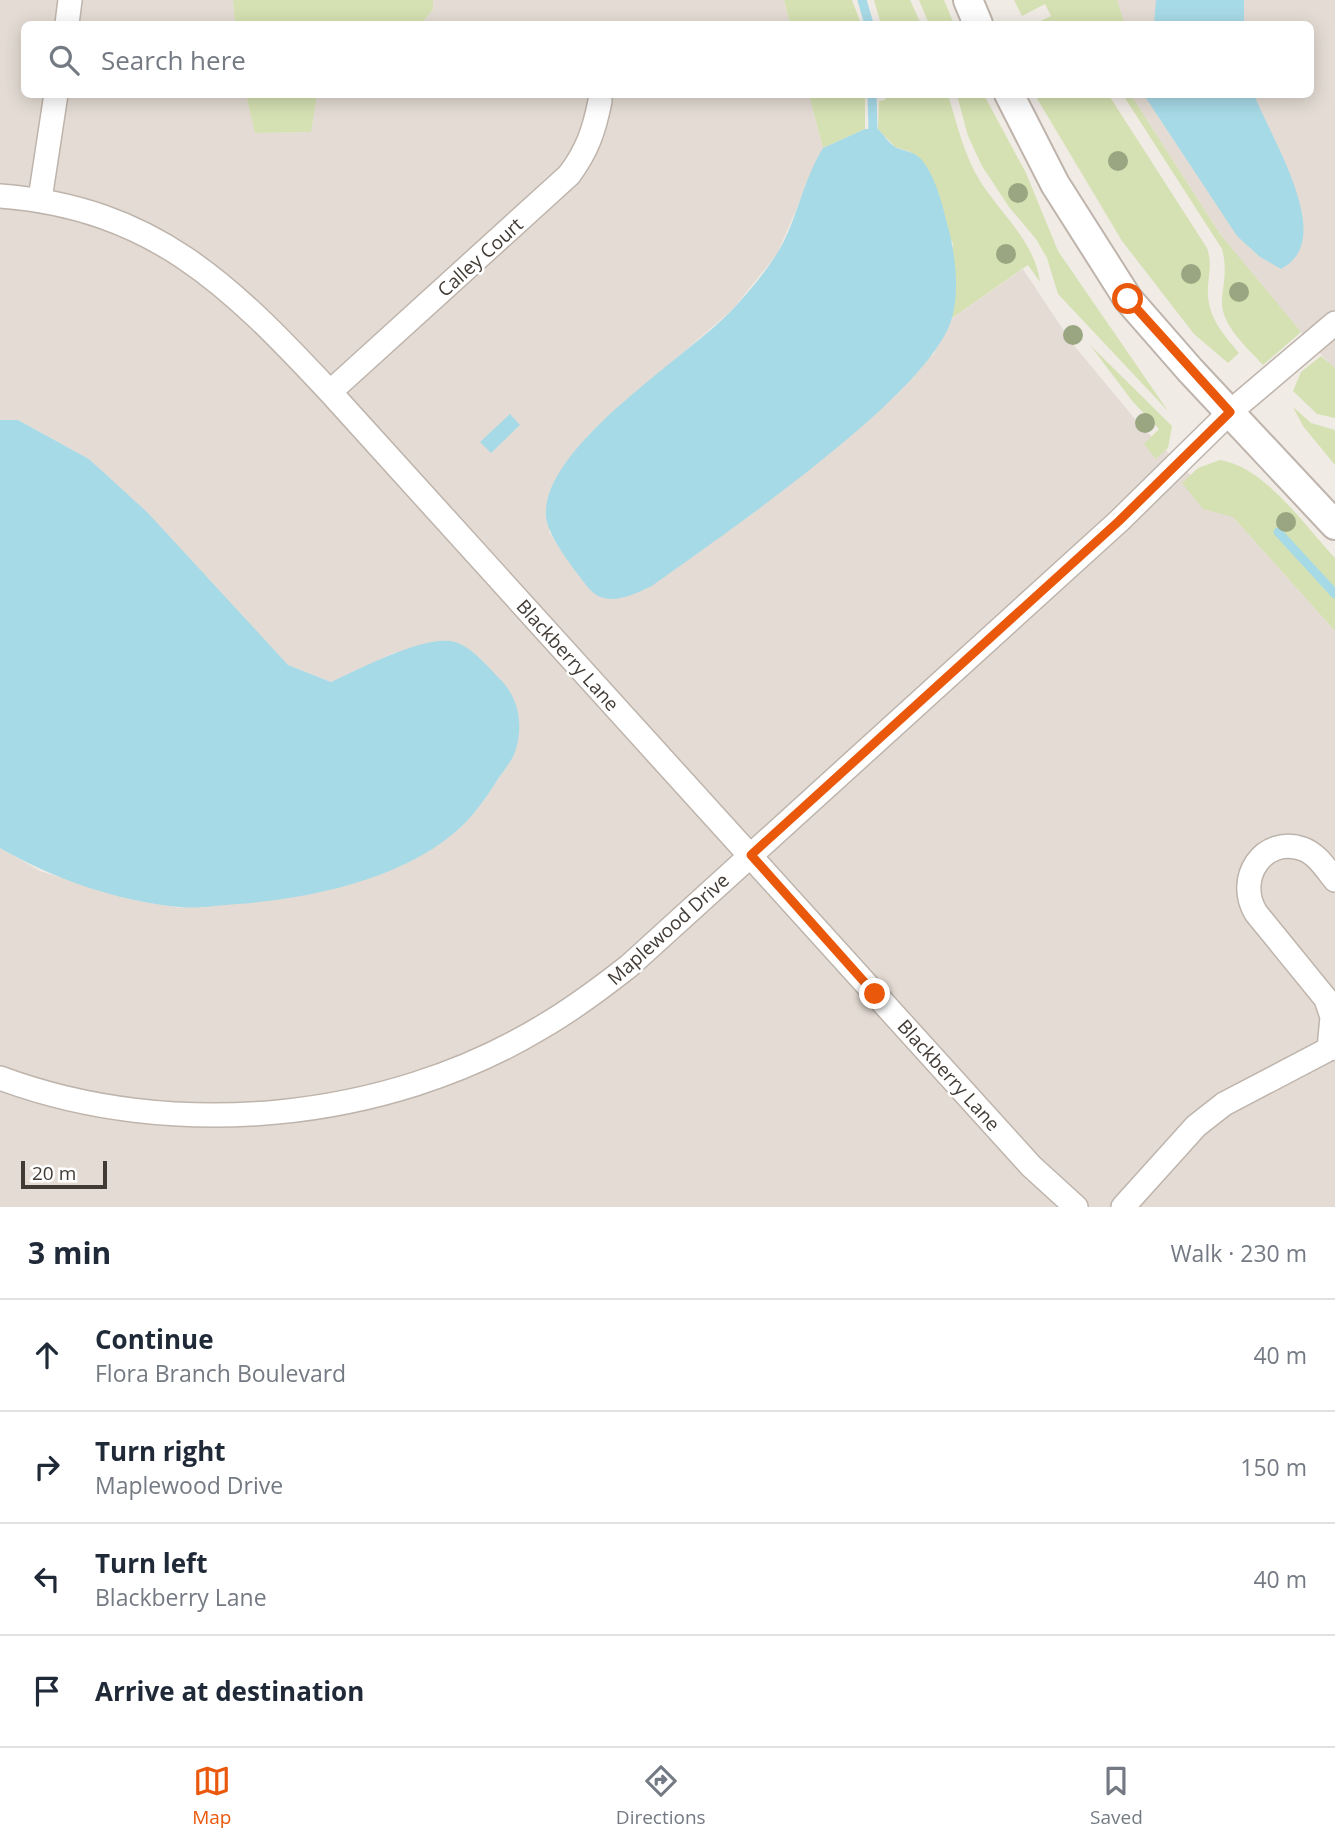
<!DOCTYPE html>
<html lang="en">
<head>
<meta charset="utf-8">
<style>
	body { margin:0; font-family:"Open Sans",sans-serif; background:#f6f6f7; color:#1f2937 }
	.scale { position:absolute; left:21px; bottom:18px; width:86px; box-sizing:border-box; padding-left:7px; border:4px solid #423b35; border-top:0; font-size:19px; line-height:24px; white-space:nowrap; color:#423b35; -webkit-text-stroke:5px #fff; paint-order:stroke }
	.stop { position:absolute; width:21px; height:21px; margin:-16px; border:5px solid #ea580c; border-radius:50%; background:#fff }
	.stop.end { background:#ea580c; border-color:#fff; box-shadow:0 2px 7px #0008 }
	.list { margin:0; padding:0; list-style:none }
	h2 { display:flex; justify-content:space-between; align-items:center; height:91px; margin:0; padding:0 28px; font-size:30px }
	h2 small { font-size:23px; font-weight:400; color:#747a83 }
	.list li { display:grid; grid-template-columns:46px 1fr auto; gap:21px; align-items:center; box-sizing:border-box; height:112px; padding:0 28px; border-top:2px solid #e0e1e3 }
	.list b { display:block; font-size:26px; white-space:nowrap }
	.list p { margin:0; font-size:23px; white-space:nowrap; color:#747a83 }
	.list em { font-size:23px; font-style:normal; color:#747a83 }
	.icon { flex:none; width:38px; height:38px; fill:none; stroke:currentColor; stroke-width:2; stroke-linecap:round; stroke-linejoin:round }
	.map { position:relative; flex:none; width:1335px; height:1207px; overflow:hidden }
	.search { position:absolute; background:#fff; box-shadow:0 4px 18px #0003; left:21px; right:21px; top:21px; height:77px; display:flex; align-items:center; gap:18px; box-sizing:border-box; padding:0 24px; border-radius:10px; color:#747a83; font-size:26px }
	.sheet { height:539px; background:#fff }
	nav { display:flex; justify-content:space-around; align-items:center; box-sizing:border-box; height:98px; border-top:2px solid #e0e1e3; background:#fff; font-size:19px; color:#747a83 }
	nav a { display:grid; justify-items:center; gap:4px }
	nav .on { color:#ea580c }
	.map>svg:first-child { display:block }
	.residential { fill:#e4dcd4 }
	.green { fill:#d5e1b2 }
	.water { fill:#a7dae7 }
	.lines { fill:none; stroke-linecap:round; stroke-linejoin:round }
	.stream { stroke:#a7dae7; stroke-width:9 }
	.minor-casing { stroke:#beb4ac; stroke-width:26 }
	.tertiary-casing { stroke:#beb4ac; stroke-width:32 }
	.minor { stroke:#fff; stroke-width:23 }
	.tertiary { stroke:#fff; stroke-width:28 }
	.tree { fill:#9aa681 }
	.route { stroke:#ea580c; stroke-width:9 }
	.labels { text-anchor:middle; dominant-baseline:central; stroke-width:5; stroke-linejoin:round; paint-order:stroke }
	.street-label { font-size:19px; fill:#423b35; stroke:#fff }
</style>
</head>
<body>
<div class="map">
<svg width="1335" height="1207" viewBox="0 0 1335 1207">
	<rect width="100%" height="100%" fill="#f0ebe5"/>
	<path class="residential" d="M0,0H233L235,24H24V94L246,95L256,133L310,132L317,95H809L823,148L777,254L732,310L587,436L549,532L570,563L933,355L952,318L1023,269L1072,343L1140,425L1233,517L1335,631V1207H0V848L40,871L88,886L138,901L182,908L462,826L485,799L515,753L396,652L331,682L288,665L89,459L18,420H0Z
		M433,0H784L790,24H421L433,9Z
		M1117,0H1335V370L1277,305L1220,234L1131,95L1310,94V24H1123Z"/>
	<path class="green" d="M233,0H433V9L421,24H235Z
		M784,0H852L861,24H790Z
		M874,0H910L921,24H881Z
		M919,0H944L954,24H929Z
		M1014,0H1117L1124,22L1123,24H1034L1051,16L1045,4L1022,16Z
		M1108,94L1207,248C1212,263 1209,272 1208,286C1206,315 1221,332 1239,353L1228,363L1194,334L1122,241L1035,95Z
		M246,95H317L311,132L255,133Z
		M809,95H865V129L823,148Z
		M885,95H948C957,124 964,155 980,181C1001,214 1035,242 1040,282L1028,265L952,318L953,244L911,152L895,147L878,129L879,101L885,100Z
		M957,95H984L1026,173L1058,251L1168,411L1058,294L1047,258L1036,239L1009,207L982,166L968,136Z
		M1123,95H1131L1220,234L1301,332L1263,365C1247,347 1220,325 1222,299C1224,280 1227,268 1222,249Z
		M1090,345L1172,426L1168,448L1156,459L1144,444L1159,429L1133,402Z
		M1321,356L1335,368V418L1317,414L1293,391L1301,372Z
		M1293,407L1311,423L1335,430V465L1303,426Z
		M1220,460C1265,467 1304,525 1335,558V631L1233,517L1203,509L1182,483L1198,468Z"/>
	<path class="water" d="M1156,0H1244V24H1154Z
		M1144,95H1254C1278,151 1335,241 1281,269L1260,257L1237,236Z
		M865,129H878C884,135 890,145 897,148C905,151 915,152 921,159C935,175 942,203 947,223C955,251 960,290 952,318C930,395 722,535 652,586C630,596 604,610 586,585C574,569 548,537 546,517C541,446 687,358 733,309C748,293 764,274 776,255C797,223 802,181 823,148Z
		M510,414L520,425L491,453L480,442Z
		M0,420H18L89,459L148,513L288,665L331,682C360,669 425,634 455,642C473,648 487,666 500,679C519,698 524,726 515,752C512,761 504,770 498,779C488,795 477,811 463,825C409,878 310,899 237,904C219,905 198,909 179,907C117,901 54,879 0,848Z"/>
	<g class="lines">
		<path class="stream" d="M862,0L869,24
			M872,94L873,129
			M1278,532L1335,594"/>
		<g class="minor-casing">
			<path id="minor" d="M67,24L70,0
				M0,196C154,208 230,285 330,392L1031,1166L1076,1207
				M40,199L56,94
				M330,392L569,175C587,151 594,131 600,101
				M1329,1049L1332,1017L1326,999L1256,913C1235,879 1263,835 1303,849C1317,854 1326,869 1335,880
				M0,1078C172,1142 385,1122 542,1027C573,1009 601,988 629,966L1119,521L1230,412L1335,323
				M1123,1207L1196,1126L1224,1104L1329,1049L1335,1048"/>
		</g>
		<g class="tertiary-casing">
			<path id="tertiary" d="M968,0L978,24
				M1009,94L1055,184L1128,299L1190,370L1335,525"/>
		</g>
		<use href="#minor" class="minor"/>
		<use href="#tertiary" class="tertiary"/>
	</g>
	<g class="tree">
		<circle cx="1118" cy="161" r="10"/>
		<circle cx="1018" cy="193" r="10"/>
		<circle cx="1006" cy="254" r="10"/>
		<circle cx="1191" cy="274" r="10"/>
		<circle cx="1239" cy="292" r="10"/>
		<circle cx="1073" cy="335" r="10"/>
		<circle cx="1145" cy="423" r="10"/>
		<circle cx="1286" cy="522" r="10"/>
	</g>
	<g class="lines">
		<path class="route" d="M875,994L751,855L1119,521L1230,412L1128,299"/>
	</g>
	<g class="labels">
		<g class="street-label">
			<text transform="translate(480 257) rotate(-42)">Calley Court</text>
			<text transform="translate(568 655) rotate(48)">Blackberry Lane</text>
			<text transform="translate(668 929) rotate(-42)">Maplewood Drive</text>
			<text transform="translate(949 1075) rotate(48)">Blackberry Lane</text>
		</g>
	</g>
</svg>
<div class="scale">20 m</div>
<div class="stop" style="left:1128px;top:299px"></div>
<div class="stop end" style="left:875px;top:994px"></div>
<div class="search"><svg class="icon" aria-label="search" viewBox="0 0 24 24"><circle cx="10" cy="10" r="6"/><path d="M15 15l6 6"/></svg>Search here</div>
</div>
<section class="sheet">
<h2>3 min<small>Walk · 230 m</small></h2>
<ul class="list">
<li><svg class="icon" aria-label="ahead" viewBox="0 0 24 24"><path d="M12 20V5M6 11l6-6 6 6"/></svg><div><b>Continue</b><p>Flora Branch Boulevard</p></div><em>40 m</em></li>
<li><svg class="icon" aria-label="right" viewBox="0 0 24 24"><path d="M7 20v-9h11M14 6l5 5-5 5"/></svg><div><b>Turn right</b><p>Maplewood Drive</p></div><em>150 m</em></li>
<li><svg class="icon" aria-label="left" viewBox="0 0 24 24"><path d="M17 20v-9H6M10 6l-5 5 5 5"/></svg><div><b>Turn left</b><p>Blackberry Lane</p></div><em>40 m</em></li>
<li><svg class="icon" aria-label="arrive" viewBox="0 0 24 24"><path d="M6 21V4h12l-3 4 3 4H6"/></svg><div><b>Arrive at destination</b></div></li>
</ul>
</section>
<nav>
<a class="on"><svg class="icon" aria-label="map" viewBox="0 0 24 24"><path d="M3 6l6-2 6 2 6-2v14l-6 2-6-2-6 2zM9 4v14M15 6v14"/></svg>Map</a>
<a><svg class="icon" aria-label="directions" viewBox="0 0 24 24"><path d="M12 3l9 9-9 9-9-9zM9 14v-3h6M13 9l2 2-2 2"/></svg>Directions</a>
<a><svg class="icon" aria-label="saved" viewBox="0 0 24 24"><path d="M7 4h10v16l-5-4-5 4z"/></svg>Saved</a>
</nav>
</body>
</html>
